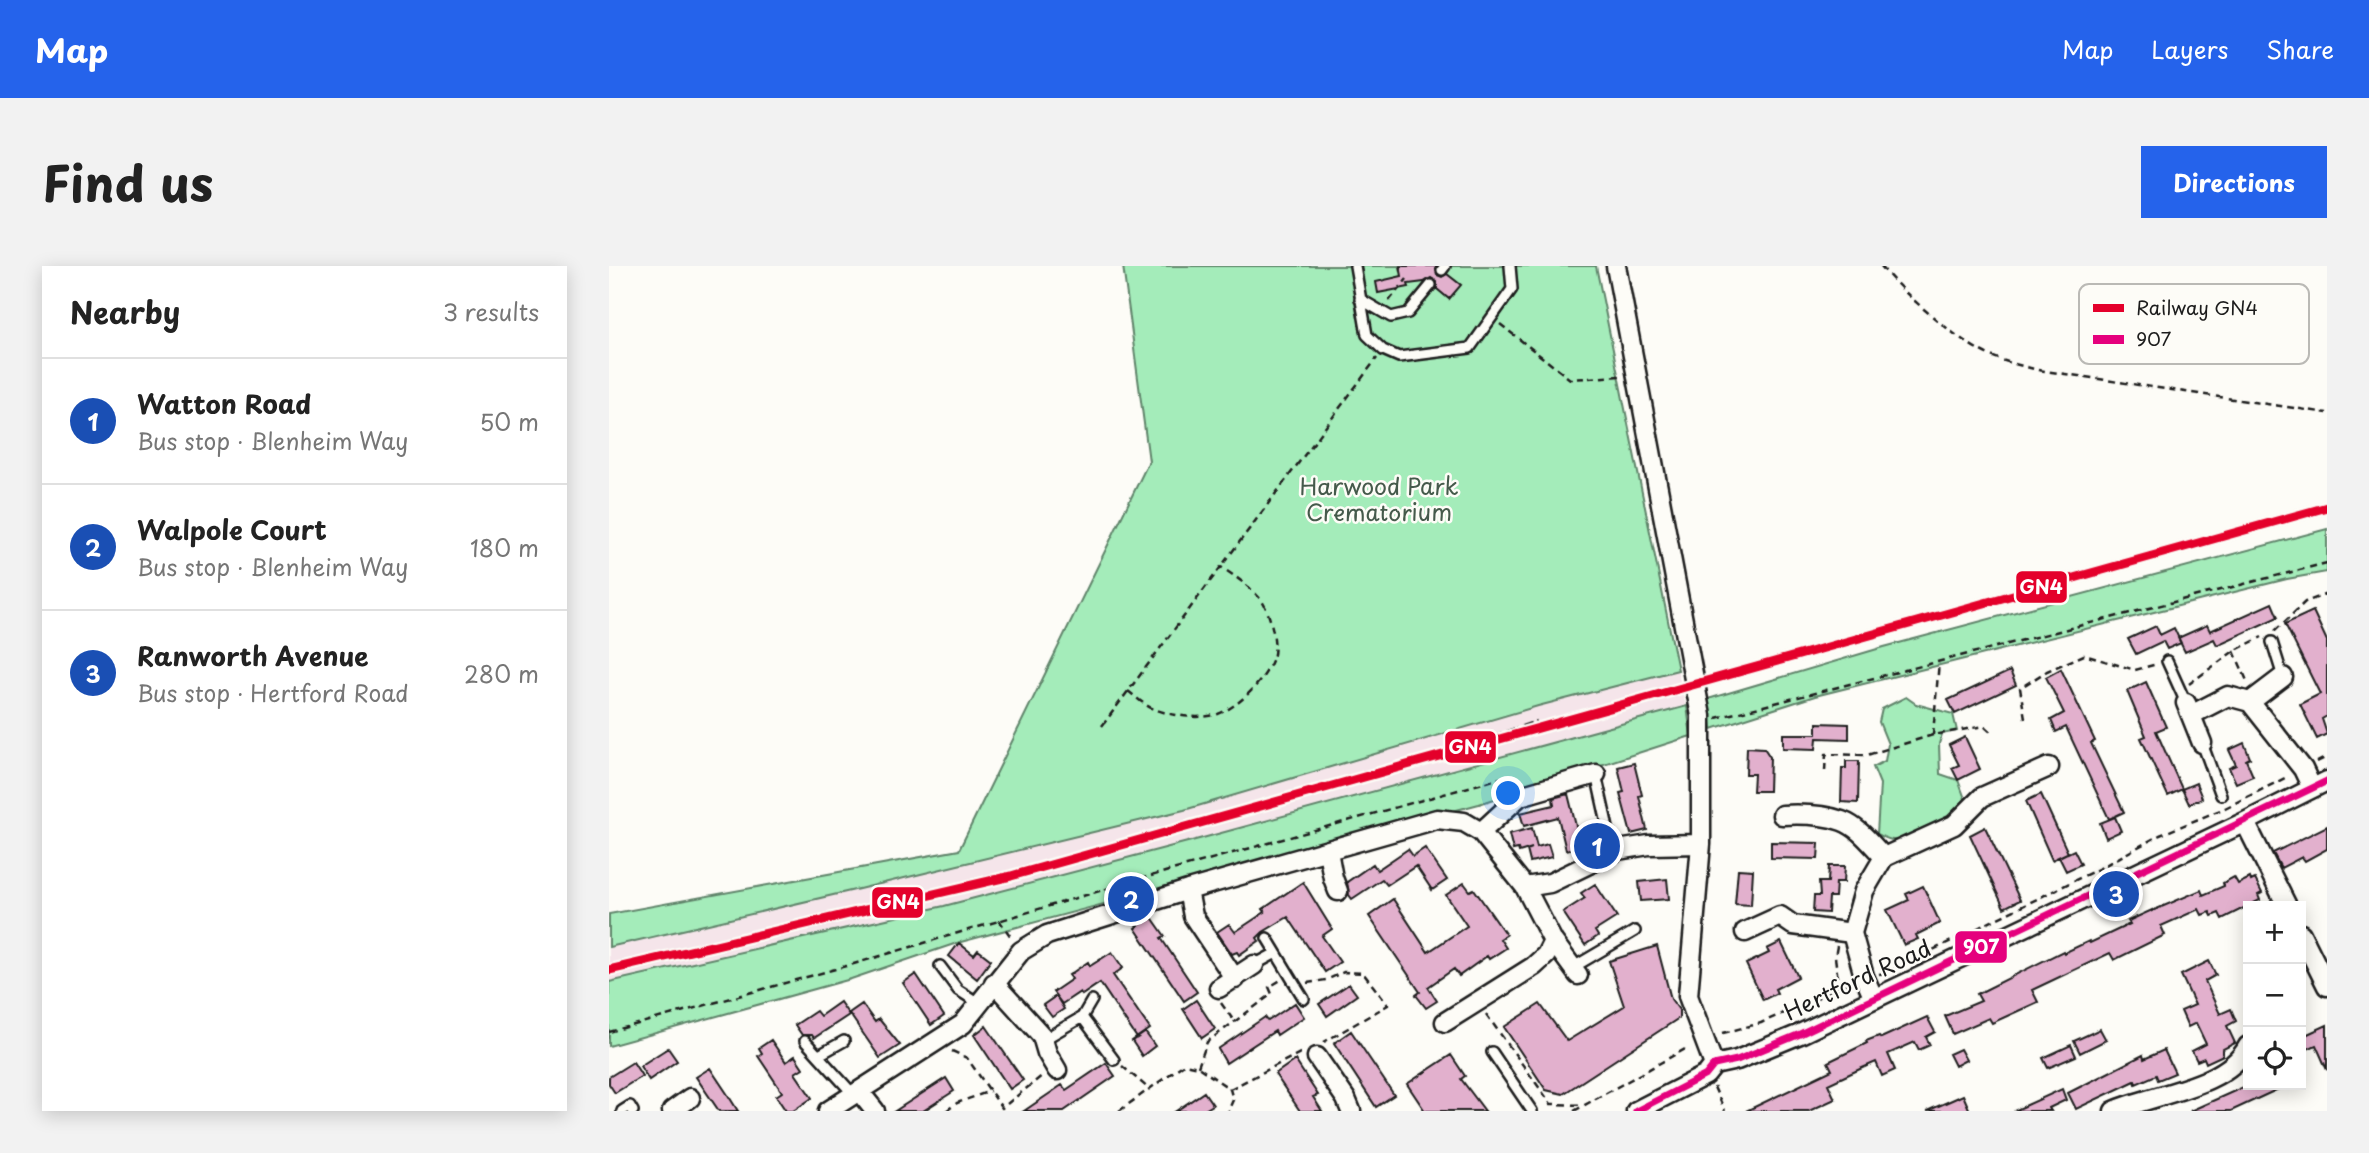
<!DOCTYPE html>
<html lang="en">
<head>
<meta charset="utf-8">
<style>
	body { margin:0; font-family:"Playpen Sans",sans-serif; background:#f2f2f2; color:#222 }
	.controls { position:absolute; right:21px; bottom:21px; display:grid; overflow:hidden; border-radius:0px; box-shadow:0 4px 18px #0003 }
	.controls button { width:63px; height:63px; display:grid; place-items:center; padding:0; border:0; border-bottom:2px solid #e0e0e0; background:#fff; color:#222; font:35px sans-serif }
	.you { position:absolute; left:900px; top:528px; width:24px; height:24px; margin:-18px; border:5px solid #fff; border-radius:50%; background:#1a73e8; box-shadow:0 0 0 10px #1a73e833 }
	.badge { display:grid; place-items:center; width:46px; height:46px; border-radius:50%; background:#2563eb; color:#fff; font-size:23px; font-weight:700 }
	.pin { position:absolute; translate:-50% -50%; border:4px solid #fff; box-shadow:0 2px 7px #0006 }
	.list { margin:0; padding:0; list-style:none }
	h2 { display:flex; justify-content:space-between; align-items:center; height:91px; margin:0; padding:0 28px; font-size:30px }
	h2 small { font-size:23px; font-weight:400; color:#767676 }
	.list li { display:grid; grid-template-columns:46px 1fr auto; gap:21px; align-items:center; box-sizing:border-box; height:126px; padding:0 28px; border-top:2px solid #e0e0e0 }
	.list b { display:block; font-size:26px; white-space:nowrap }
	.list p { margin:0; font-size:23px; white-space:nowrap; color:#767676 }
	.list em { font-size:23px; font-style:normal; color:#767676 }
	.icon { flex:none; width:38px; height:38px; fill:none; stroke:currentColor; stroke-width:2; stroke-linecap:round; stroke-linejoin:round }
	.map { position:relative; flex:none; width:1718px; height:845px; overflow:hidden; border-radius:0px }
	header { display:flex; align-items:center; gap:42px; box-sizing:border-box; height:98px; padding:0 35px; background:#2563eb; color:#fff }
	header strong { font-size:33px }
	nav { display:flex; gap:38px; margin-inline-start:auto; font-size:24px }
	.intro { display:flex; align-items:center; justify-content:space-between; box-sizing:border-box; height:168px; padding:0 42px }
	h1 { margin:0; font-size:49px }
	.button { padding:18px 32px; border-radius:0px; background:#2563eb; color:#fff; font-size:24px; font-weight:700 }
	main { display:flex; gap:42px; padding:0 42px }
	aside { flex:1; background:#fff; border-radius:0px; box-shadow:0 4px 18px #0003 }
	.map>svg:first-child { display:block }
	.built { fill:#f5e5ea }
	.green { fill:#a4ecba; stroke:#60846b; stroke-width:2 }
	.building { fill:#e2b0cd; stroke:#1c1c1c; stroke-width:2 }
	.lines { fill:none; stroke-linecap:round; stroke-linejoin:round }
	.lane-casing { stroke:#1c1c1c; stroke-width:14 }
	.street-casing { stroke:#1c1c1c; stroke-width:23 }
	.path { stroke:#1c1c1c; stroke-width:2.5; stroke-dasharray:7 5; stroke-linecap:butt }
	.lane { stroke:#fdfcf7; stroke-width:9 }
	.street { stroke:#fdfcf7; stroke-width:18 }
	.rail { stroke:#1c1c1c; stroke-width:4.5; stroke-dasharray:10 5; stroke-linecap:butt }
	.bus-1-casing { stroke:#fdfcf7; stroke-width:12 }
	.bus-1 { stroke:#e5007d; stroke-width:7 }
	.rail-1-casing { stroke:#fdfcf7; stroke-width:14 }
	.rail-1 { stroke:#e4002b; stroke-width:9 }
	.labels { text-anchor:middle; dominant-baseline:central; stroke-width:5; stroke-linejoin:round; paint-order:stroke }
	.park-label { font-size:23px; fill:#455a4b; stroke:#fdfcf7 }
	.street-label { font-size:23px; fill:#1c1c1c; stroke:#fdfcf7 }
	.key { fill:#fdfcf7; stroke:#bab9b5; stroke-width:2 }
	.key-label { font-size:19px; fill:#1c1c1c }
	.line-badge { stroke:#fdfcf7; stroke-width:2.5 }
	.badge-label { font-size:19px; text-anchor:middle; font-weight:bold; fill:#fff }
</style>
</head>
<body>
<header>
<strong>Map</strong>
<nav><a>Map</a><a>Layers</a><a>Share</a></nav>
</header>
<div class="intro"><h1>Find us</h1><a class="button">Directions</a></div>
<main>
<aside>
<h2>Nearby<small>3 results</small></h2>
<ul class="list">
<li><span class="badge" style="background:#1a4fb4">1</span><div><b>Watton Road</b><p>Bus stop · Blenheim Way</p></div><em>50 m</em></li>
<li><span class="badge" style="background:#1a4fb4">2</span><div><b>Walpole Court</b><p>Bus stop · Blenheim Way</p></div><em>180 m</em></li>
<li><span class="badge" style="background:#1a4fb4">3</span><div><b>Ranworth Avenue</b><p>Bus stop · Hertford Road</p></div><em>280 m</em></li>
</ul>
</aside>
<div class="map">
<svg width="1718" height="845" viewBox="0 0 1718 845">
	<rect width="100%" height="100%" fill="#fdfcf7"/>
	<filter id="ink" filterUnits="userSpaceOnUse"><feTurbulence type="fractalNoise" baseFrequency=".0143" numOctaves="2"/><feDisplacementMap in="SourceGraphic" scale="14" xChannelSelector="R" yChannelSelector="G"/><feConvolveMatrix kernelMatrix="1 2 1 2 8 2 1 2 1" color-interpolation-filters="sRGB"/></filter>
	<g filter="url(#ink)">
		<path class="built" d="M1066,395L1080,452L0,752V648L350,584Z"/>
		<path class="green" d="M514,0H987L1069,404L929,440L575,544L250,623L0,681V648L350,584L540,195Z
			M1718,263V306L1678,313L1206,430L1103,463L1099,433L1275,381Z
			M1297,431L1307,438L1344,448L1348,465L1333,468L1330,478L1331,508L1349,514L1358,538C1345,552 1303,575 1284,574C1279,574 1273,570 1268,568L1271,518L1264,501L1276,495L1279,478L1270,456L1273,443Z
			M1078,440L1082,470L870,538L348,677L242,713L0,780V716L335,640L590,573Z"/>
		<path class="building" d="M791,0H827L828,9L833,11L838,8L852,19L840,33L828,23V16L822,12L815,16L799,18L800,21L769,27L767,16L793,10Z
			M1663,337L1669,351L1608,379L1605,373L1576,386L1569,372L1598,359L1602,367L1601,365Z
			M1704,345L1718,375V450L1713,453L1718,468L1708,473L1691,438L1711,428L1676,358Z
			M1547,360L1551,369L1565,362L1572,377L1558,383L1554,375L1527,388L1519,373Z
			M1452,403L1486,475L1482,477L1515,546L1500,553L1457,461L1447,466L1442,454L1455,447L1437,411Z
			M1401,405L1407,419L1346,448L1339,434Z
			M1537,416L1557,461L1547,465L1573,523L1587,517L1593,532L1580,538L1573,523L1559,530L1532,472L1537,470L1518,425Z
			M1208,457L1240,458V473L1208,472L1207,483L1174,482V468H1208Z
			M1356,471L1371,503L1349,514L1343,502L1350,499L1340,479Z
			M1635,477L1641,492L1637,494L1644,510L1627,517L1620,502L1627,499L1620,484Z
			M1138,481L1155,482L1161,491L1160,525H1144L1145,508H1137Z
			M1237,495H1250L1249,537L1232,536L1233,502H1237Z
			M1025,497L1033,529L1030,530L1038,564L1022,568L1011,527L1015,526L1009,501Z
			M959,528L972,580L957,584L949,551L915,560L911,547L945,539L944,532Z
			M1432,528L1459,587L1465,584L1472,598L1457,605L1450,591L1458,587L1443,594L1417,535Z
			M1506,551L1512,565L1497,572L1491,557Z
			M1718,560V583L1696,595L1693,591L1672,602L1664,587Z
			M1376,561L1411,634L1395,642L1361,569Z
			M923,562L928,581L939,578L943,591L921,596L918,584L923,582L910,586L909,583L904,584L900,568Z
			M1162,576L1210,577L1209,593L1162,592Z
			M816,582L838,614L823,624L807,600L778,619L773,613L743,633L740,629L738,616L764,598L768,604L799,583L804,590Z
			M1220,600H1236L1235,616H1227L1226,631H1220L1219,647L1204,646L1205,630H1211L1210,616H1219Z
			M1129,603L1144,604L1142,639L1126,638Z
			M1625,611L1629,618L1641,612L1642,615L1646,613L1653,627L1649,629L1651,634L1613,653L1610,647L1603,650L1601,646L1593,649L1590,643L1552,660L1556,669L1505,694L1501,687L1423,724L1429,736L1383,757L1380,752L1344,768L1336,750L1372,735L1368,728L1454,685L1455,687L1480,675L1481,677L1521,658L1519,655L1543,644V645L1592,624L1594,629L1615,620L1614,617Z
			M1058,613L1060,633L1032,635L1030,616Z
			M694,616L723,663L713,670L731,696L716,706L679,651L654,666L648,672L650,675L630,689L628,686L623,688L608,666L620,658L626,666L656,646L654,643Z
			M855,617L861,625L865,623L897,669L891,673L897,682L880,693L878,690L850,710L845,703L819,721L828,735L817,742L807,729L811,726L760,650L784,633L819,686L858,660L837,629Z
			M986,618L1008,651L986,665L989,670L976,679L954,646L976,632L972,627Z
			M1314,620L1331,657L1307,669L1309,673L1295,679L1278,644L1300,634L1297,628Z
			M542,650L556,670L552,672L588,726L575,735L526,662Z
			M1172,676L1189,711L1166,723L1168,727L1154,734L1137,698L1160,687L1158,683Z
			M350,677L365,689L369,684L382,694L368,713L340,690Z
			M1048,680L1062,733L1070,744V752L954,828L937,824L895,761L931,738L958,775L1015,740L1000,695Z
			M503,686L514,702L504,709L541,763L528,772L491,717L473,729L471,726L453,738L444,726L463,713L460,709L479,696L481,700Z
			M1600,695L1607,709L1596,715L1611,748L1622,743L1627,755L1618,760L1626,777L1614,783V789L1597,797L1595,792L1588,795L1583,785L1597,778L1587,757L1579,761L1572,745L1586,739L1572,709Z
			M307,708L335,750L322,759L294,717Z
			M740,718L748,729L718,750L710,738Z
			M447,730L455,743L443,751L434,739Z
			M587,734L606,763L593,772L574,743Z
			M231,736L240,749L205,772L203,769H193L186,759L207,745L211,750Z
			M686,737L695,751L668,769L666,765L617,797L609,783L656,751L659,755Z
			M253,738L266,756L270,753L291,779L271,792L240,747Z
			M1318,751L1326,766L1317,771L1321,779L1310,784L1306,776L1279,788L1286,804L1273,810L1267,796L1251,803L1219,818L1226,833L1200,845H1137L1223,804L1219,796L1258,777L1257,775L1270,770L1272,772Z
			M1718,759V804L1707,779L1692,786V771Z
			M377,760L414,814L401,823L365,769Z
			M1491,763L1497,774L1471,787L1465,775Z
			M742,765L785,829L767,841L725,777Z
			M536,766L546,780L533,790L523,775Z
			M162,774L177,796L186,790L194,802L186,807L203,832L184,845H177L167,830L173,826L149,790L153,787L150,782Z
			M1462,779L1467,790L1439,802L1434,792Z
			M59,782L68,795L40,814L31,800Z
			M1351,783L1357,794L1346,800L1340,788Z
			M1555,784L1566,807L1549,814L1547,809L1527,818L1526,815L1467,843L1459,827L1534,789L1535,793Z
			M842,789L856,810L852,813L876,845H816L798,818Z
			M686,794L709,829L704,831L713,845H691L666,808Z
			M24,796L33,810L6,827L0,818V811Z
			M497,797L506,810L455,845H415L453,819L457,824Z
			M101,802L119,829L129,845H110L87,811Z
			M337,812L345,825L314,845H286Z
			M1639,819H1678L1622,845H1581Z
			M1453,823L1457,834L1440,842L1442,845H1405Z
			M595,826L604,839L594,845H567Z
			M1354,829L1361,845H1318L1343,834Z"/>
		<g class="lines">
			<g class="lane-casing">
				<path id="lane" d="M746,0L758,69L774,84L790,91L861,82L903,23L901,0
					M833,4L836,0
					M751,33L782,51L799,47L822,19
					M1663,376L1674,411
					M1558,395L1577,437
					M1593,477L1612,529
					M987,508L1001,571
					M658,672L695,733
					M645,699L667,687
					M331,700L349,724L371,738
					M963,702L1026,665
					M473,751L483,734
					M434,774L473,751L505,794
					M196,775L245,829
					M883,786L923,845
					M210,789L235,775
					M13,845L21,840L24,845"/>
			</g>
			<g class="street-casing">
				<path id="street" d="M1007,0L1092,450V578L1079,730L1105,799
					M1641,436L1674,411
					M1577,437L1593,477
					M1582,449L1619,430L1641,436L1694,503L1703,522
					M1173,549C1192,548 1216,549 1233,555C1250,561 1263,579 1275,591
					M1636,556L1678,640
					M872,566L911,530L987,508
					M719,585L724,612L729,625
					M916,621L944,675L969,709
					M579,624L584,650L626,713
					M1136,666L1171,650L1184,659L1243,667
					M1692,668L1718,720
					M385,717L433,770L438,787L448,804
					M610,722L645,699
					M1265,733L1255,710L1243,667L1255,625L1275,591L1345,559L1373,531L1440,501
					M836,756L925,700L937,689L944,675
					M708,791L737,833L742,845
					M250,825L266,845
					M63,845L81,832
					M219,845L354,758L412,685L438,669L579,624L828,553L855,556L872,566L916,621L941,617L1009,584L1040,579L1092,578
					M1027,845L1097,809L1105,799L1128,794L1191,768L1636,556L1718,515
					M1505,845C1545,828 1618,821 1639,780"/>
			</g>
			<path class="path" d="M1272,0C1290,24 1346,72 1372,85C1390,95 1410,99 1429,104L1718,147
				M780,35L798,13
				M891,58L961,113L1012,110
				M1666,365L1696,336L1718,328
				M1625,385L1639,417
				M1580,418L1625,385L1653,371
				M519,425C527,431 536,440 545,443C563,450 591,454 609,448C631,440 656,414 664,392C669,378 661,347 653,335C642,321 627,311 612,301
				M1107,452L1718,297
				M1416,452L1411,422L1438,405L1475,389L1526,404L1548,398
				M493,460L768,92
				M1324,469L1330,395
				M1708,496L1718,491
				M1216,505L1217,488L1258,489L1324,469L1375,460L1384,468
				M390,654L402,671
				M1228,680L1226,691L1230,722
				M1270,708L1277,707L1491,602L1551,569L1616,542L1680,510
				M698,717L717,714L735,706L754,707L779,739L715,776
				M612,737L625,755
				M877,748L942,838L975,839
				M0,766L248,697L531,613L892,512L904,516
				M1114,767L1152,757L1241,717
				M343,785L358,792L393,842L434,809
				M513,800L540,823
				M589,801L598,776L663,728L660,721L672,714
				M1105,821L1116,845
				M621,823L693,786
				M337,845L348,837L381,825
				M510,845L575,798L589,801L621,823L624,834L619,845
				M965,845L1078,782"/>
			<use href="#lane" class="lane"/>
			<use href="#street" class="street"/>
			<path class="rail" d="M770,508L928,456"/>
			<g class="bus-1-casing">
				<path id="bus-1" d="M1027,845L1097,809L1105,799L1128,794L1191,768L1718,515"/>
			</g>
			<use href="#bus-1" class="bus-1"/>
			<g class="rail-1-casing">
				<path id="rail-1" d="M0,704L402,610L1718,241"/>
			</g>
			<use href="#rail-1" class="rail-1"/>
		</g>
	</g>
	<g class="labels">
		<g class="park-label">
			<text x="770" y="219">Harwood Park<tspan x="770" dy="26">Crematorium</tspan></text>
		</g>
		<g class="street-label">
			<text transform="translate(1248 713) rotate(-25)">Hertford Road</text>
		</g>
	</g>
	<rect x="1470" y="18" width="230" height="80" rx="10" class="key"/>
	<rect x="1484" y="38" width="31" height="8" fill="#e4002b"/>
	<rect x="1484" y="69" width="31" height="9" fill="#e5007d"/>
	<g class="key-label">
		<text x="1527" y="49">Railway GN4</text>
		<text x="1527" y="80">907</text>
	</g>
	<g class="line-badge">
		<rect x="1406" y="304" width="53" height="34" rx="7" fill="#e4002b"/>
		<rect x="835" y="464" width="53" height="34" rx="7" fill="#e4002b"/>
		<rect x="262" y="620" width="53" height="33" rx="7" fill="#e4002b"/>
		<rect x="1345" y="664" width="54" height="34" rx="7" fill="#e5007d"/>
	</g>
	<g class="badge-label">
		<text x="1432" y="328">GN4</text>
		<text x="861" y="488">GN4</text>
		<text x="289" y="643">GN4</text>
		<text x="1372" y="688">907</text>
	</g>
</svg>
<div class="controls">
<button>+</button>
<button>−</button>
<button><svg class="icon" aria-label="locate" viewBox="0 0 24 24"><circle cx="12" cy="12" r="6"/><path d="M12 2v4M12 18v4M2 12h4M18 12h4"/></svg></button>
</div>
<div class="you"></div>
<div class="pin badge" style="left:988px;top:580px;background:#1a4fb4">1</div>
<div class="pin badge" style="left:522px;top:633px;background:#1a4fb4">2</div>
<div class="pin badge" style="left:1507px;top:628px;background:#1a4fb4">3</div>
</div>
</main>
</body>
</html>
